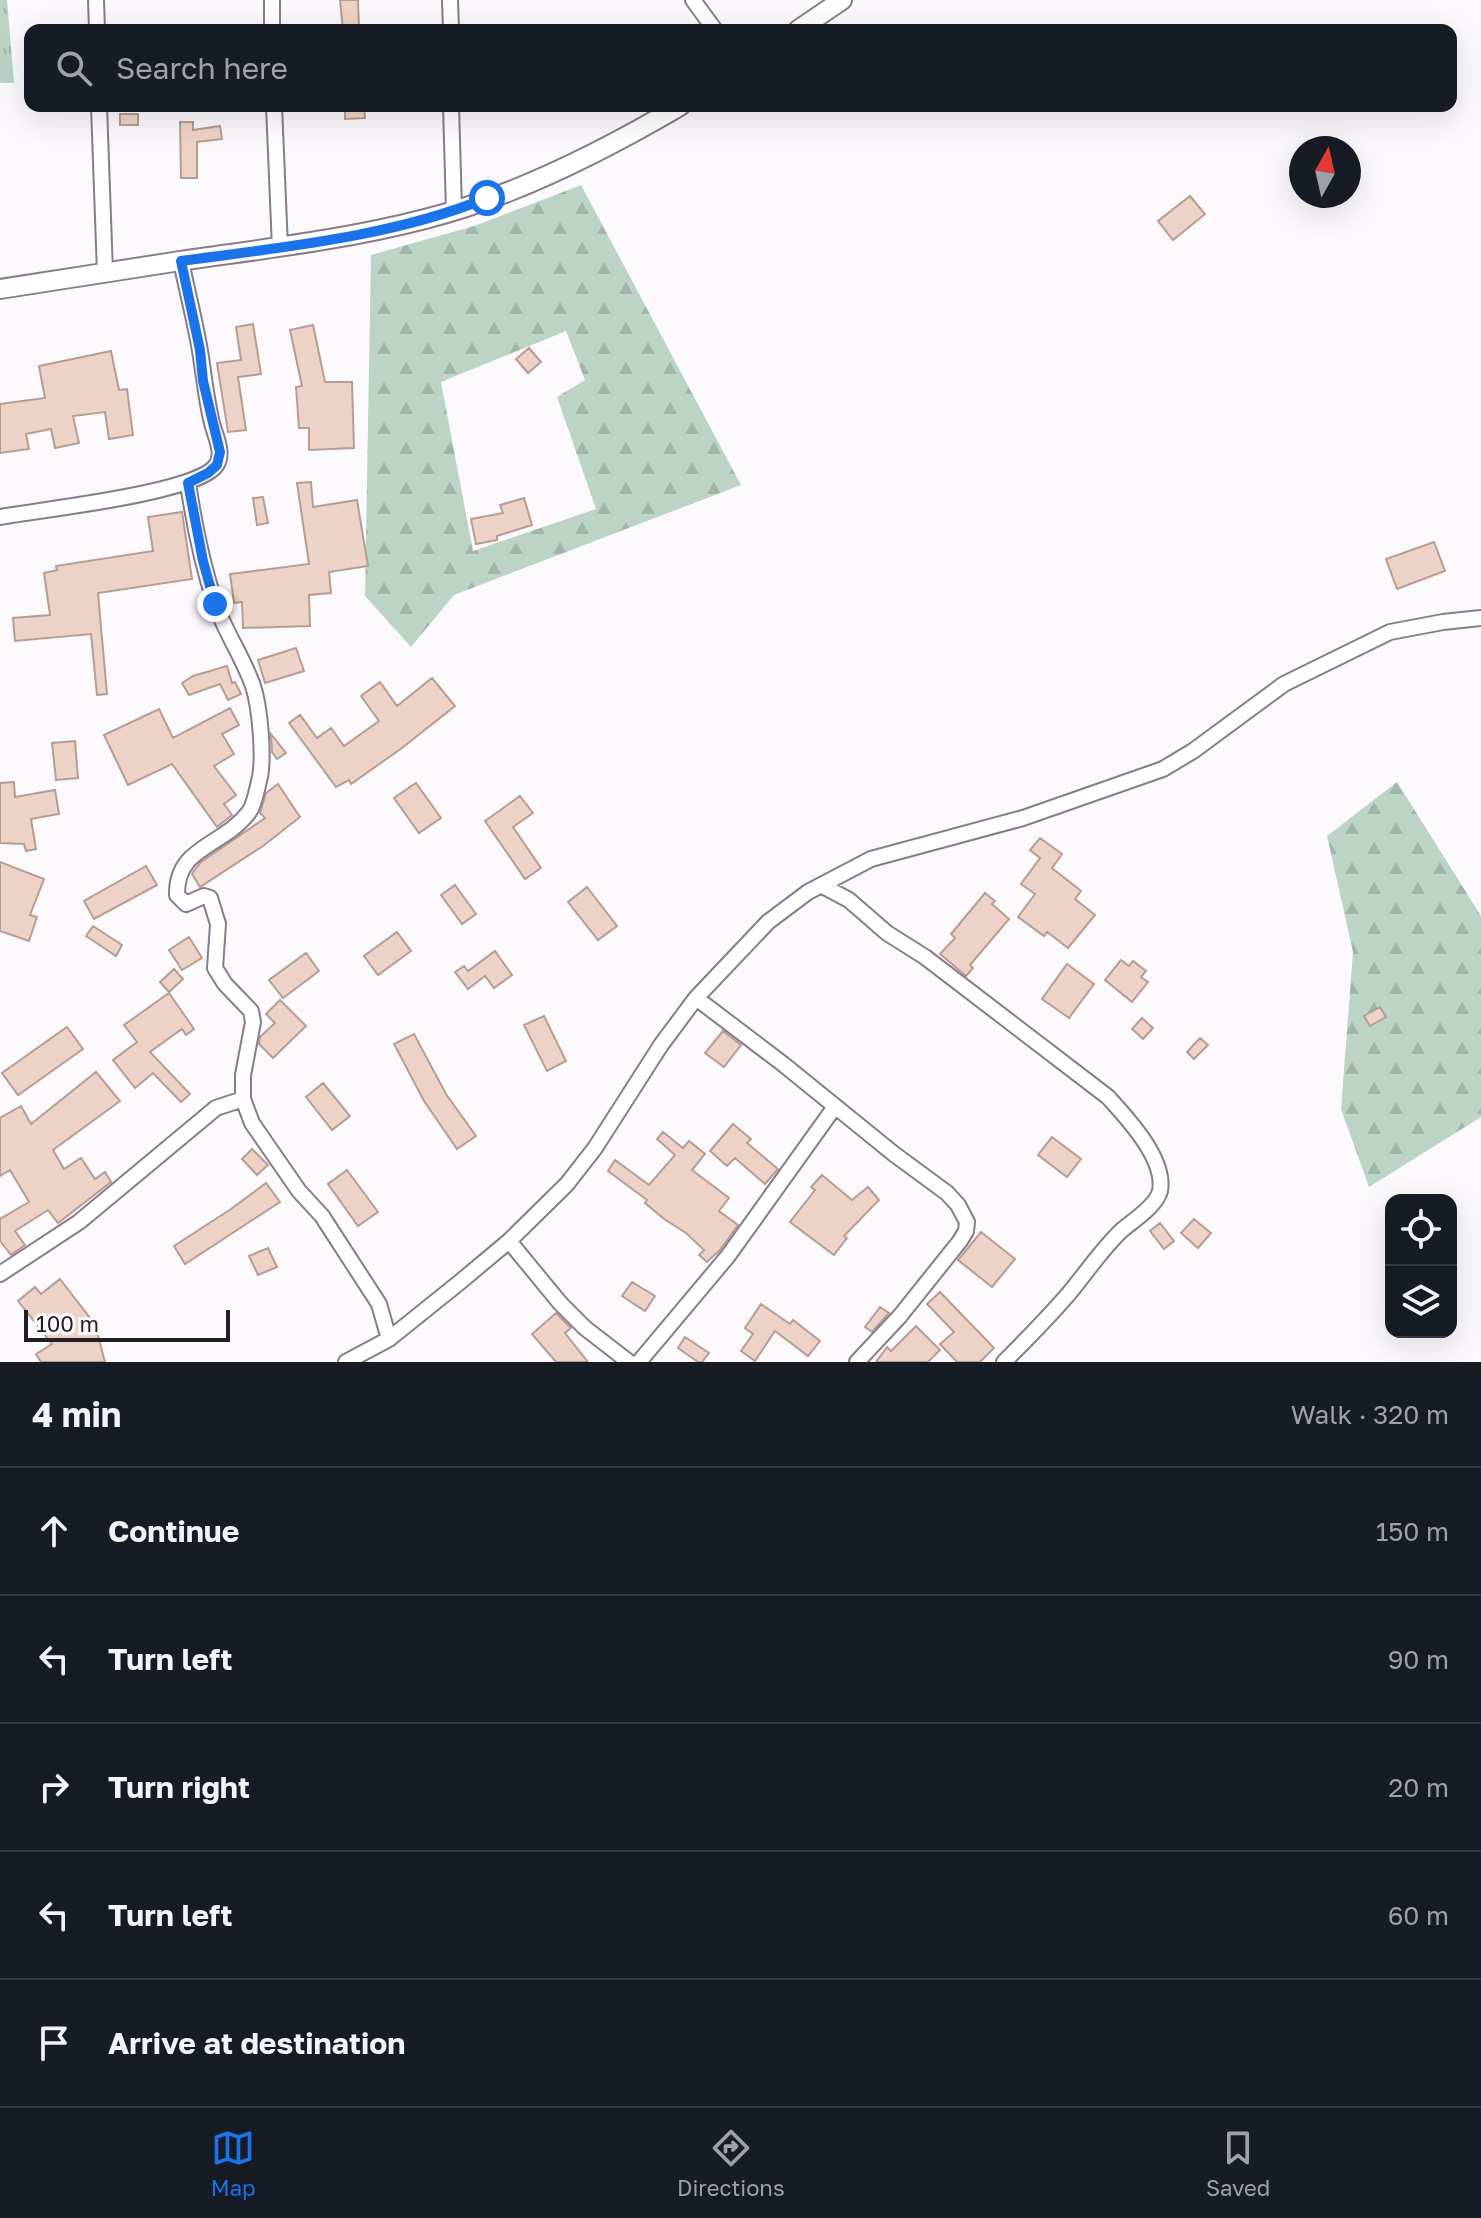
<!DOCTYPE html>
<html lang="en">
<head>
<meta charset="utf-8">
<style>
	body { margin:0; font-family:"Golos Text",sans-serif; background:#20242c; color:#f1f3f6 }
	.controls { position:absolute; right:24px; bottom:24px; display:grid; overflow:hidden; border-radius:16px; box-shadow:0 8px 32px #0002 }
	.controls button { width:72px; height:72px; display:grid; place-items:center; padding:0; border:0; border-bottom:2px solid #363941; background:#171b24; color:#f1f3f6; font:40px sans-serif }
	.compass { position:absolute; left:1289px; top:136px; width:72px; height:72px; border-radius:50%; background:#171b24; box-shadow:0 8px 32px #0002; rotate:8deg }
	.scale { position:absolute; left:24px; bottom:20px; width:206px; box-sizing:border-box; padding-left:8px; border:4px solid #241e26; border-top:0; font-size:22px; line-height:28px; white-space:nowrap; color:#241e26; -webkit-text-stroke:6px #fcf9fd; paint-order:stroke }
	.stop { position:absolute; width:24px; height:24px; margin:-18px; border:6px solid #1a73e8; border-radius:50%; background:#fff }
	.stop.end { background:#1a73e8; border-color:#fff; box-shadow:0 2px 8px #0008 }
	.list { margin:0; padding:0; list-style:none }
	h2 { display:flex; justify-content:space-between; align-items:center; height:104px; margin:0; padding:0 32px; font-size:34px }
	h2 small { font-size:26px; font-weight:400; color:#9ea1a6 }
	.list li { display:grid; grid-template-columns:52px 1fr auto; gap:24px; align-items:center; box-sizing:border-box; height:128px; padding:0 32px; border-top:2px solid #363941 }
	.list b { display:block; font-size:30px; white-space:nowrap }
	.list em { font-size:26px; font-style:normal; color:#9ea1a6 }
	.icon { flex:none; width:44px; height:44px; fill:none; stroke:currentColor; stroke-width:2; stroke-linecap:round; stroke-linejoin:round }
	.map { position:relative; flex:none; width:1481px; height:1362px; overflow:hidden }
	.search { position:absolute; background:#171b24; box-shadow:0 8px 32px #0002; left:24px; right:24px; top:24px; height:88px; display:flex; align-items:center; gap:20px; box-sizing:border-box; padding:0 28px; border-radius:16px; color:#9ea1a6; font-size:30px }
	.sheet { height:744px; background:#171b24 }
	nav { display:flex; justify-content:space-around; align-items:center; box-sizing:border-box; height:112px; border-top:2px solid #363941; background:#171b24; font-size:22px; color:#9ea1a6 }
	nav a { display:grid; justify-items:center; gap:4px }
	nav .on { color:#1a73e8 }
	.map>svg:first-child { display:block }
	.grass { fill:url(#grass-tufts) }
	.forest { fill:url(#forest-firs); fill-rule:evenodd }
	.building { fill:#edd3c7; stroke:#b69d92; stroke-width:2 }
	.lines { fill:none; stroke-linecap:round; stroke-linejoin:round }
	.minor-casing { stroke:#8a7a8e; stroke-width:18 }
	.secondary-casing { stroke:#8a7a8e; stroke-width:22 }
	.minor { stroke:#fff; stroke-width:14 }
	.secondary { stroke:#fff; stroke-width:18 }
	.route { stroke:#1a73e8; stroke-width:10 }
</style>
</head>
<body>
<div class="map">
<svg width="1481" height="1362" viewBox="0 0 1481 1362">
	<defs>
		<pattern id="grass-tufts" width="24" height="20" patternUnits="userSpaceOnUse" patternTransform="scale(2)"><rect width="24" height="20" fill="#bbd4c5"/><path d="M3 7l-1-3M5 7V3M7 7l1-3M15 17l-1-3M17 17v-4M19 17l1-3" fill="none" stroke="#a1b6a9"/></pattern>
		<pattern id="forest-firs" width="22" height="20" patternUnits="userSpaceOnUse" patternTransform="scale(2)"><rect width="22" height="20" fill="#bbd4c5"/><path d="M5 1l3.5 6h-7zM16 11l3.5 6h-7z" fill="#a1b6a9"/></pattern>
	</defs>
	<rect width="100%" height="100%" fill="#fcf9fd"/>
	<path class="grass" d="M0,0H7L14,83H0Z"/>
	<path class="forest" d="M581,185L741,485L454,595L411,647L365,596L371,255L474,226ZM566,331L585,380L557,397L596,509L473,551L441,382Z
		M1397,782L1481,916V1117L1369,1187L1341,1109L1353,952L1327,836Z"/>
	<path class="building" d="M340,0H358L359,30H343Z
		M345,106H364L365,118L345,119Z
		M120,114H138V125H120Z
		M180,122H193V130L220,126L222,139L197,142V178H181Z
		M1190,196L1205,214L1173,240L1158,221Z
		M253,324L261,374L238,377L246,430L228,432L217,363L241,360L236,327Z
		M313,325L325,382H352L354,448L309,450V428H299L296,387L302,386L290,330Z
		M529,348L541,362L528,373L516,359Z
		M111,351L119,390L127,389L133,435L109,439L105,412L73,416L79,443L55,448L51,429L26,434L29,449L0,453V404L45,398L39,366Z
		M311,482L313,507L357,500L368,566L329,572L331,593L309,595L310,626L243,628L242,602L234,603L230,574L309,564L297,483Z
		M263,497L268,523L257,525L253,498Z
		M524,498L532,525L497,536V540L476,544L471,519L503,513L500,505Z
		M182,512L192,579L98,593L107,694L97,695L91,634L15,641L13,618L50,615L44,573L57,570L56,566L153,551L148,517Z
		M1434,542L1445,571L1397,589L1386,559Z
		M296,648L304,671L265,683L258,660Z
		M227,666L232,683L235,682L241,694L228,700L220,684L189,695L182,683L193,676Z
		M432,678L455,706L402,748L351,784L349,780L336,787L289,723L300,715L317,738L331,728L344,746L379,721L361,696L380,682L397,706Z
		M230,708L239,725L222,734L234,754L214,766L236,795L224,804L232,815L217,827L172,764L128,785L104,735L159,709L173,738Z
		M271,734L286,753L277,759L272,752Z
		M75,741L78,778L56,780L52,743Z
		M14,782L15,797L55,790L59,814L31,819L36,849L26,851L24,844L0,843V783Z
		M416,783L441,818L419,833L394,798Z
		M278,784L300,817L263,846L200,887L192,874L193,872L201,862L265,818L260,813L266,793Z
		M520,796L533,813L513,827L541,868L525,879L485,821Z
		M1040,838L1062,854L1052,868L1081,891L1075,899L1095,915L1068,948L1047,932L1044,936L1018,917L1035,894L1021,884L1040,858L1030,850Z
		M0,862L44,879L30,915L37,917L29,941L0,931Z
		M146,866L157,885L94,919L84,901Z
		M455,885L476,914L462,924L441,895Z
		M587,887L617,926L598,940L568,902Z
		M985,893L995,901L992,904L1009,919L970,965L973,968L966,976L940,954L955,938L951,934Z
		M93,926L122,945L116,956L86,936Z
		M397,932L411,951L378,975L364,956Z
		M189,937L202,958L182,970L169,950Z
		M495,951L512,975L494,988L485,976L468,989L455,972L464,966L468,971Z
		M306,953L319,971L283,998L269,980Z
		M1121,960L1129,966L1133,961L1146,971L1141,977L1148,982L1132,1002L1105,980Z
		M1067,964L1094,984L1069,1018L1042,999Z
		M174,969L183,979L169,992L160,982Z
		M169,993L194,1029L186,1035L182,1029L150,1052L190,1094L181,1102L153,1073L135,1088L113,1060L137,1042L124,1025Z
		M280,1000L306,1026L273,1058L259,1044L260,1037L275,1023L266,1014Z
		M1380,1007L1386,1017L1370,1026L1364,1016Z
		M544,1016L566,1061L547,1071L524,1025Z
		M1142,1018L1153,1028L1143,1039L1132,1029Z
		M67,1027L83,1049L18,1095L2,1073Z
		M723,1031L741,1045L724,1067L705,1053Z
		M414,1034L446,1094L476,1136L457,1149L424,1101L394,1044Z
		M1200,1038L1208,1045L1194,1059L1187,1052Z
		M96,1072L120,1101L53,1150L64,1169L81,1158L95,1179L105,1172L111,1182L58,1223L48,1210L15,1231L25,1245L11,1255L0,1241V1219L29,1202L10,1170L0,1176V1118L21,1106L31,1124Z
		M323,1083L350,1116L332,1130L306,1097Z
		M733,1124L751,1139L747,1143L778,1169L765,1184L735,1158L727,1166L710,1151Z
		M663,1132L683,1148L689,1141L705,1154L692,1170L729,1198L719,1211L738,1225L720,1250L707,1262L699,1255L704,1250L686,1233L664,1219L645,1203L647,1200L608,1171L615,1160L649,1185L675,1155L657,1139Z
		M1052,1137L1081,1159L1067,1177L1038,1155Z
		M252,1149L268,1165L257,1175L242,1159Z
		M347,1170L378,1212L358,1226L328,1184Z
		M822,1175L852,1200L868,1187L879,1200L844,1236L847,1238L834,1255L790,1222L815,1190L811,1187Z
		M266,1183L280,1202L185,1264L174,1246L231,1209Z
		M1194,1219L1211,1233L1198,1248L1181,1233Z
		M1160,1223L1174,1241L1164,1249L1150,1231Z
		M981,1232L1015,1259L992,1287L958,1260Z
		M268,1248L277,1267L258,1275L249,1256Z
		M60,1279L97,1327L96,1328L105,1362H41L36,1354L52,1344L18,1301L35,1287L41,1294Z
		M632,1282L655,1296L645,1311L622,1296Z
		M940,1292L994,1348L980,1362H957L940,1344L954,1332L927,1304Z
		M761,1304L790,1324L793,1320L820,1341L808,1356L775,1331L755,1361L741,1351L753,1334L745,1328Z
		M880,1307L889,1313L872,1332L865,1327Z
		M556,1313L571,1328L565,1333L588,1362H556L532,1334Z
		M916,1326L940,1350L928,1362H876L887,1347L891,1351Z
		M685,1337L709,1353L702,1362H698L678,1348Z"/>
	<g class="lines">
		<g class="minor-casing">
			<path id="minor" d="M96,0L97,30
				M272,0V30
				M450,0L451,30
				M693,0L715,30
				M99,106L105,273
				M274,106L280,248
				M451,106L454,210
				M188,483C194,524 202,564 215,603C225,632 243,657 253,686C260,707 264,756 260,777C257,788 255,804 249,812C223,847 176,846 177,895L186,904L204,896L210,898L218,924L215,968L225,984L251,1011L253,1022L243,1075V1099L252,1123L299,1191L322,1216L379,1304L389,1339
				M0,517C37,510 202,493 217,464C224,452 215,436 212,423C206,399 204,375 200,351C195,321 187,291 181,261
				M821,885L849,900L887,933L925,957L1108,1097C1127,1118 1166,1159 1160,1191C1156,1206 1134,1220 1122,1230C1103,1248 1088,1270 1071,1291C1050,1316 1027,1339 1004,1362
				M696,998L783,1064L894,1154L947,1193L958,1205L967,1222L966,1231L960,1241L900,1316L857,1362
				M509,1241L560,1303L585,1328L629,1362
				M0,1274L79,1222L216,1108L243,1099
				M346,1362L389,1339L460,1282L509,1241L567,1184L595,1148L661,1045L696,998L768,922L808,892L871,859L1023,818L1163,769L1193,751L1284,684L1390,632L1443,622L1481,618
				M639,1362L728,1256L834,1108"/>
		</g>
		<g class="secondary-casing">
			<path id="secondary" d="M798,30L842,0
				M0,289C60,280 120,270 180,261C262,249 344,240 425,219C510,198 605,150 680,106"/>
		</g>
		<use href="#minor" class="minor"/>
		<use href="#secondary" class="secondary"/>
	</g>
	<g class="lines">
		<path class="route" d="M215,604L203,561L188,483L208,473L217,465L220,452L203,381L200,350L181,261C284,247 391,237 487,198"/>
	</g>
</svg>
<div class="controls">
<button><svg class="icon" aria-label="locate" viewBox="0 0 24 24"><circle cx="12" cy="12" r="6"/><path d="M12 2v4M12 18v4M2 12h4M18 12h4"/></svg></button>
<button><svg class="icon" aria-label="layers" viewBox="0 0 24 24"><path d="M12 4l9 5-9 5-9-5zM3 14l9 5 9-5"/></svg></button>
</div>
<svg class="compass" viewBox="-18 -18 36 36"><path d="M0-13l5 13h-10z" fill="#e53935"/><path d="M0 13l5-13h-10z" fill="#9ea1a6"/></svg>
<div class="scale">100 m</div>
<div class="stop" style="left:487px;top:198px"></div>
<div class="stop end" style="left:215px;top:604px"></div>
<div class="search"><svg class="icon" aria-label="search" viewBox="0 0 24 24"><circle cx="10" cy="10" r="6"/><path d="M15 15l6 6"/></svg>Search here</div>
</div>
<section class="sheet">
<h2>4 min<small>Walk · 320 m</small></h2>
<ul class="list">
<li><svg class="icon" aria-label="ahead" viewBox="0 0 24 24"><path d="M12 20V5M6 11l6-6 6 6"/></svg><div><b>Continue</b></div><em>150 m</em></li>
<li><svg class="icon" aria-label="left" viewBox="0 0 24 24"><path d="M17 20v-9H6M10 6l-5 5 5 5"/></svg><div><b>Turn left</b></div><em>90 m</em></li>
<li><svg class="icon" aria-label="right" viewBox="0 0 24 24"><path d="M7 20v-9h11M14 6l5 5-5 5"/></svg><div><b>Turn right</b></div><em>20 m</em></li>
<li><svg class="icon" aria-label="left" viewBox="0 0 24 24"><path d="M17 20v-9H6M10 6l-5 5 5 5"/></svg><div><b>Turn left</b></div><em>60 m</em></li>
<li><svg class="icon" aria-label="arrive" viewBox="0 0 24 24"><path d="M6 21V4h12l-3 4 3 4H6"/></svg><div><b>Arrive at destination</b></div></li>
</ul>
</section>
<nav>
<a class="on"><svg class="icon" aria-label="map" viewBox="0 0 24 24"><path d="M3 6l6-2 6 2 6-2v14l-6 2-6-2-6 2zM9 4v14M15 6v14"/></svg>Map</a>
<a><svg class="icon" aria-label="directions" viewBox="0 0 24 24"><path d="M12 3l9 9-9 9-9-9zM9 14v-3h6M13 9l2 2-2 2"/></svg>Directions</a>
<a><svg class="icon" aria-label="saved" viewBox="0 0 24 24"><path d="M7 4h10v16l-5-4-5 4z"/></svg>Saved</a>
</nav>
</body>
</html>
